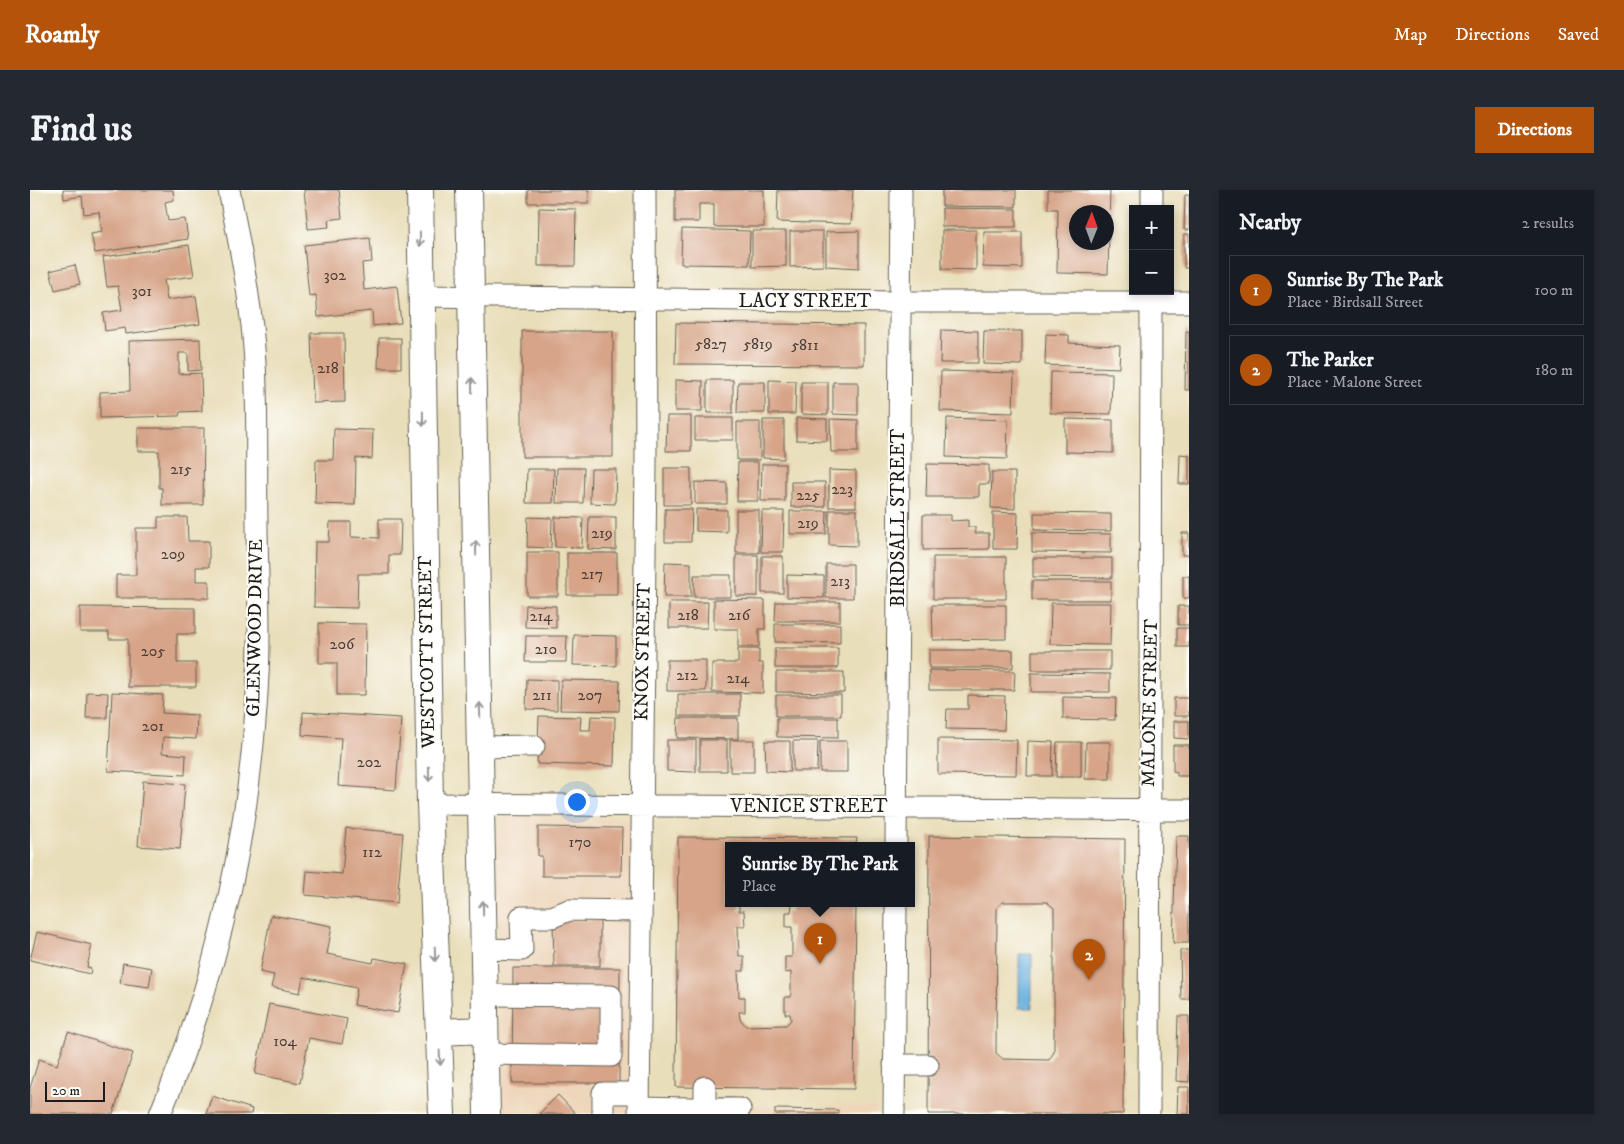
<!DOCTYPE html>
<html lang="en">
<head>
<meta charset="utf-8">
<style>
	body { margin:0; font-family:"IM FELL DW Pica",serif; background:#242831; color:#f1f3f6 }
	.controls { position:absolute; right:15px; top:15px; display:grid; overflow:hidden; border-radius:0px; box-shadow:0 2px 8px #0003 }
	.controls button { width:45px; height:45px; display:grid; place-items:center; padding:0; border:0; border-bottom:1px solid #363941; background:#171b24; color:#f1f3f6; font:25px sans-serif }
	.compass { position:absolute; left:1039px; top:15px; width:45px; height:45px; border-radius:50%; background:#171b24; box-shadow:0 2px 8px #0003; rotate:1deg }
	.scale { position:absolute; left:15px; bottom:12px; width:60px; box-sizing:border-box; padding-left:5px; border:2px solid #1c1c1c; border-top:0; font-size:14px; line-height:18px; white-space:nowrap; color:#1c1c1c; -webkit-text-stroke:4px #fdfcf7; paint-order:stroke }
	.you { position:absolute; left:546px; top:611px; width:18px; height:18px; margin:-12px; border:4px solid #fff; border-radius:50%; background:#1a73e8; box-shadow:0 0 0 8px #1a73e833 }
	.badge { display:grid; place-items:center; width:32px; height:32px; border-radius:50%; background:#b45309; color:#fff; font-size:16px; font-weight:700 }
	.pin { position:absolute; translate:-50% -41px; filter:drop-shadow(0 1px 2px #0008) }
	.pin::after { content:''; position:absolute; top:26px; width:18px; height:15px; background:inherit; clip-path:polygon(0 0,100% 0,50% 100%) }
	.popup { position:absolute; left:695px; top:652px; width:190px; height:65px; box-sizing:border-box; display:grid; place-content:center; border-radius:0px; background:#171b24; filter:drop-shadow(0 1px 4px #0005); font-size:16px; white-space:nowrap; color:#9ea1a6 }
	.popup b { font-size:19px; color:#f1f3f6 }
	.popup::after { content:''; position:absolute; left:50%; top:100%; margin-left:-10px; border:10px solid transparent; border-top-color:#171b24 }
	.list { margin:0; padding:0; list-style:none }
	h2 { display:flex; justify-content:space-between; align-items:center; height:65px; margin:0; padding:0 20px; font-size:21px }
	h2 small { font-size:16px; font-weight:400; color:#9ea1a6 }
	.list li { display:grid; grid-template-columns:32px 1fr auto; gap:15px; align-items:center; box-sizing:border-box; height:70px; margin:0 10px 10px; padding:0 10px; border:1px solid #363941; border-radius:0px }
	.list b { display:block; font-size:19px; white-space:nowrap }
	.list p { margin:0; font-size:16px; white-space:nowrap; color:#9ea1a6 }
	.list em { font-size:16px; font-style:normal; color:#9ea1a6 }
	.map { position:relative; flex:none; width:1159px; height:924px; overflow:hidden; border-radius:0px }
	header { display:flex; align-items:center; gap:30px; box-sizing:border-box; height:70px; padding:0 25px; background:#b45309; color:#fff }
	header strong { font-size:24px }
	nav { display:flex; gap:28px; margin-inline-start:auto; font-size:18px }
	.intro { display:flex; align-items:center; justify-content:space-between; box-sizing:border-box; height:120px; padding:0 30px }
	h1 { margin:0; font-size:35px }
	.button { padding:12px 22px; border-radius:0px; background:#b45309; color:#fff; font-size:18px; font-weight:700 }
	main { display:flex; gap:30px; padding:0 30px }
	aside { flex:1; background:#171b24; border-radius:0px; box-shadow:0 2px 8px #0003 }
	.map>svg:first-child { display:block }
	.built { fill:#eed6bb }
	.water { fill:#68b0df; stroke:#42667e }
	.building { fill:#d7a488; fill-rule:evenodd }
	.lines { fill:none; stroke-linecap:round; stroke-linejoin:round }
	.minor-casing { stroke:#646053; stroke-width:23 }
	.major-casing { stroke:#646053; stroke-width:28 }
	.minor { stroke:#fff; stroke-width:21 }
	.major { stroke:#fff; stroke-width:26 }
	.oneway { stroke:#999 }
	.labels { text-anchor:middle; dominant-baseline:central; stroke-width:4.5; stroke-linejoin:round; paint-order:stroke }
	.number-label { font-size:16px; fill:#4b3e37 }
	.street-label { font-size:19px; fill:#1c1c1c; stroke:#fdfcf7 }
</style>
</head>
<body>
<header>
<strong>Roamly</strong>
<nav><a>Map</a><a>Directions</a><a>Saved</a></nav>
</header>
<div class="intro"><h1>Find us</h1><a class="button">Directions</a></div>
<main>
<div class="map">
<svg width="1159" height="924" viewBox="0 0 1159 924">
	<rect width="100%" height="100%" fill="#fdfcf7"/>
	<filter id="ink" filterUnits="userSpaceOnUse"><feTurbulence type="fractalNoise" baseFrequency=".02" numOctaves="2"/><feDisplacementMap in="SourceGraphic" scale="10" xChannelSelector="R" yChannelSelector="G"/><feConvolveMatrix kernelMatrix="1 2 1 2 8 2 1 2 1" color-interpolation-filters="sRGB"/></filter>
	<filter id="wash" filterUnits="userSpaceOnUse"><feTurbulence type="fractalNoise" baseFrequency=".0096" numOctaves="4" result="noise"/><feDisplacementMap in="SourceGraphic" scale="20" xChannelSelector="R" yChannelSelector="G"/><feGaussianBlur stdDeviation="1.12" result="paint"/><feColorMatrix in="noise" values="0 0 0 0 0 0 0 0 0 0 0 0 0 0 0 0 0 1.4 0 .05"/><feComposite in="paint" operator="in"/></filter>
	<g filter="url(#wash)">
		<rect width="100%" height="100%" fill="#e9deba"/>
		<path class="built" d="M480,627L592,628L602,635V924H472L467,641L473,630Z
			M718,915L846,917V924H718Z"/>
		<path class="water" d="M989,764H1002V818H989Z"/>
		<g id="blocks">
			<path class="building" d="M33,0H143L144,10L135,12L138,31L155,29L158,49L65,63L61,44L72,42L69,22L54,24L52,6L34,9Z
				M274,0H309L312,28L298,30L299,37L278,39Z
				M498,0H559L558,13H498Z
				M645,0H734V37H684V14H669V32H645Z
				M748,0H823L821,34L747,32Z
				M912,0H986V17L912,16Z
				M1018,0H1080L1078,84L1027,83L1028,19H1018ZM1046,22H1076V52H1046Z
				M1155,5H1159V40H1154Z
				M509,18L546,19L545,76H508Z
				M912,18L986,19V37H912Z
				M652,39L720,41L719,75L651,74Z
				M912,40H946V80L912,79Z
				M722,41H756V76L722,77Z
				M760,41H793V76L760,77Z
				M829,41V78L796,76V42Z
				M954,42H992V78L953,77Z
				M1154,44H1159V78H1154Z
				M340,48L342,72L332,73L334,100L367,96L371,133L343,136L342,121L288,127L286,105L279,106L274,55Z
				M159,55L164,86L134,90L137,110L166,106L170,134L96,144L95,138L75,141L73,123L92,120L88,96L77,97L73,67Z
				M45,75L50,94L25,100L20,81Z
				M646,133L834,135V175L645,174Z
				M911,140L948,141V173H910Z
				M492,141H583V267H492Z
				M954,141H992V175L953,174Z
				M1156,141H1159V200H1155Z
				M281,143H314L315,212L283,213Z
				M1016,144L1039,145V153L1090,155L1089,178L1015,175Z
				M349,148H371V178H348Z
				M170,149L171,180L158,181V163H149V184L171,183L172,221L150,222L149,226L70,228V202L100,201L99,151Z
				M911,181L984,183L983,223L910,221Z
				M1021,182L1082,183L1081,224L1020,223Z
				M645,190L673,191L672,221H645Z
				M677,190H703V223H677Z
				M739,190L766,191L765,224H739Z
				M708,192H735V223H707Z
				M771,192H798V225L771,224Z
				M803,192H828V225L803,224Z
				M637,226H661V261H636Z
				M665,228H703V250H665Z
				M766,228L797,229V251L766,250Z
				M917,228L978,230L977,269L916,267Z
				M800,229L828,230V262H801Z
				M1035,229L1083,230V263L1035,262Z
				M733,230H754V269L733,268Z
				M707,232H730V270H707Z
				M108,238H174L173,315H132V298H129V261H108Z
				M304,239L343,240L342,269L326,268L325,315L285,314L286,270H303Z
				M1150,264L1159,265V294H1149Z
				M708,272H728V311H707Z
				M732,274H755V311H731Z
				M897,274L959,275V294H949V307H896Z
				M527,278H554L553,313H526Z
				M634,278H661V315H634Z
				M497,279H524L523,313H496Z
				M561,279H586L585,314L560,313Z
				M799,280L826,281V317H799Z
				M962,282H985V319L961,318Z
				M665,292L697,293V314H665Z
				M761,292H795V317H761Z
				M635,319H662L661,352H635Z
				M666,319L697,320V342L666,341Z
				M706,320H729V363H706Z
				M799,320H827V356L799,355Z
				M732,321H754L753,362H731Z
				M760,321H797L796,344H760Z
				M963,322L988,323L987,359H963Z
				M1004,323L1081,324V341L1004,340Z
				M893,325H921V331L938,330V337H945V343H959V359L893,360Z
				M128,327H157L158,351H179V377H166V391H179V408H86V385H106V338H128Z
				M498,327L522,328L521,358L497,357Z
				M525,327L553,328L552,358L525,357Z
				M559,327H586V360L558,359Z
				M349,329H371L370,365H359V384H328L327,418L284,417L285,352H299L300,332H321V347L349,348Z
				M1002,343L1081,344V363L1002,362Z
				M1152,343H1159V365H1152Z
				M497,362H528V406H497Z
				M537,363H587V405H537Z
				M706,365H728V406H706Z
				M732,366H753V403H732Z
				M903,367H976V409H903Z
				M1003,368H1082V388L1003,387Z
				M635,372L661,373V407H634Z
				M796,374H823V408H796Z
				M664,385H701V407H664Z
				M757,385L794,386V408L757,407Z
				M1153,386H1159V408H1153Z
				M1002,391H1081V410H1002Z
				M684,409L735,410V439H729V457H708V439H684Z
				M639,412H678L677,438H639Z
				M746,412H810V431H745Z
				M1021,413H1081L1080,455L1020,454Z
				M496,415L526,416V438L495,437Z
				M902,415H976V449L903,450Z
				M1148,416H1159V435H1148Z
				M50,417L165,418V444H147V473H166V497H98V449H79V442H50Z
				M289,433L336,434L335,505H307V473H289Z
				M745,434H810V453L745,452Z
				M1147,438H1159V457H1147Z
				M544,445L586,446V476L543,475Z
				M496,446H537L536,472H495Z
				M745,458H808V478H745Z
				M708,459H729V473H733V503L682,502V473H708Z
				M899,460H983V478H899Z
				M1002,461H1080V480H1002Z
				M637,470H676V501H637Z
				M899,480L985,481L984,500H899Z
				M746,482H814V503L746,502Z
				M1001,483L1080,484V502H1001Z
				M497,489L527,490V520L496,519Z
				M531,490L590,491L589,521L530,520Z
				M57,502L78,503L77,528H56Z
				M82,502L133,505L132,523L167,525L166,549L133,547L132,563L156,565L155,585L78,581Z
				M648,504H710V526H648Z
				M746,505H811V526H746Z
				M938,505L975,506L974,540L916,539L917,519H938Z
				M1033,507L1086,508L1085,530L1033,529Z
				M1144,508H1159V526H1144Z
				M273,522L371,528L366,600L308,596L311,548L272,545Z
				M509,526L551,527L550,540H560L561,526L585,527L584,576L507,574Z
				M648,528H708V549L647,548Z
				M747,528H808V548L747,547Z
				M1144,531H1159V549L1144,548Z
				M908,549L987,550L986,585L908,584Z
				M637,550H666V582L637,581Z
				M670,550H697V581H670Z
				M700,550H724V582H700Z
				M735,551H760V582L736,581Z
				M763,551H788L787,581H763Z
				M790,551H817V582H790Z
				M998,551L1023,552L1022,586H997Z
				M1027,552H1051V587H1026Z
				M1056,552H1080V589H1055Z
				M1143,555H1159V586H1147V582L1143,581Z
				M113,591L155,594L150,659L108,656Z
				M508,637L592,638L591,686H512V666H508Z
				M316,638L373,643L367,713L275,705L277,681L312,684Z
				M899,646L1095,649L1093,924H898ZM973,712H1017L1024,718V862L1019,870L973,869L966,863L967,717Z
				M1146,646H1159V753H1143Z
				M648,647L827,648L826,655H699V713H709V721H714L715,736H708L709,766H714V781H708L709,807H715V822H709L710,829L716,836L756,835L761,830L760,824H755V807H761V782L755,783V767H762V737H756V722H761L762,713H826L824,899L646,897Z
				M241,725L302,736L297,764L343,773L344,768L377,774L368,823L324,815L327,798L273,787L270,803L241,797L244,785L230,782Z
				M523,730H570V776H524Z
				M7,742L62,755L57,777L61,778L60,784L0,770Z
				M1150,760H1159V809H1151Z
				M93,773L122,778L119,797L90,793Z
				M483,778H590L589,893H482Z
				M239,814L317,829L312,854L279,848L270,893L225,884Z
				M1148,826H1159V892L1146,891Z
				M38,842L103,863L83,924H0V898L9,869L27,875Z
				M1148,897H1159V924H1147Z
				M528,905L546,924H509Z
				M182,906L222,919L221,924H176Z
				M745,919L808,920V924H745Z"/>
		</g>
	</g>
	<g filter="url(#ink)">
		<use href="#blocks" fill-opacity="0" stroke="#646053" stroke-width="1"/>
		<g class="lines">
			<g class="minor-casing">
				<path id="minor" d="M1122,19V0
					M391,106L870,112H1159
					M450,557L504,556
					M400,614L1159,620
					M866,655L871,0
					M454,759L492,760L491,727H522L539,720L610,721
					M454,805L581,806V866L455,864
					M864,875H898
					M675,897V918
					M609,917L710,919
					M130,924C189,784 221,636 228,484C231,434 227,383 227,333C226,280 228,226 225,173C222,114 210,57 199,0
					M573,924V903H608
					M609,924L616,271L615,0
					M864,924L866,713
					M1119,924L1121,101"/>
			</g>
			<g class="major-casing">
				<path id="major" d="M390,0L400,614L412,924
					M439,0L457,924
					M409,842L454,840"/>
			</g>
			<use href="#minor" class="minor"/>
			<use href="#major" class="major"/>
		</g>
		<defs><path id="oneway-shaft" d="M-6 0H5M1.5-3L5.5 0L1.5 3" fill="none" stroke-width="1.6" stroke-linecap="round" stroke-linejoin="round" transform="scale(1.25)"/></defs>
		<g class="oneway">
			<use href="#oneway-shaft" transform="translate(390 49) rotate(89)"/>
			<use href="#oneway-shaft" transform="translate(442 195) rotate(-91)"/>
			<use href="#oneway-shaft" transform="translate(393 229) rotate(89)"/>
			<use href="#oneway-shaft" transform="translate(446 358) rotate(-91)"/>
			<use href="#oneway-shaft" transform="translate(450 520) rotate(-91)"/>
			<use href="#oneway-shaft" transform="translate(399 584) rotate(89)"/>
			<use href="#oneway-shaft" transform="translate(453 718) rotate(-91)"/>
			<use href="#oneway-shaft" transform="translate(405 764) rotate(88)"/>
			<use href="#oneway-shaft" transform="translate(410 868) rotate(87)"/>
		</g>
	</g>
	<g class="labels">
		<g class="number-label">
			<text x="305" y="85">302</text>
			<text x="112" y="101">301</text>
			<text x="681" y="154">5827</text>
			<text x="728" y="154">5819</text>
			<text x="775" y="155">5811</text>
			<text x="298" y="178">218</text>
			<text x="151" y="279">215</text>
			<text x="812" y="299">223</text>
			<text x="778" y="305">225</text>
			<text x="778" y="333">219</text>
			<text x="572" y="343">219</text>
			<text x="143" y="364">209</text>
			<text x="562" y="384">217</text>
			<text x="810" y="391">213</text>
			<text x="658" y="425">218</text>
			<text x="709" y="425">216</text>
			<text x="511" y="426">214</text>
			<text x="312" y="454">206</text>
			<text x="516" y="459">210</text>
			<text x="123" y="461">205</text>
			<text x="657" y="485">212</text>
			<text x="708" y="488">214</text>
			<text x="512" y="505">211</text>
			<text x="560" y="505">207</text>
			<text x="123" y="536">201</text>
			<text x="339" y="572">202</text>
			<text x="550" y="652">170</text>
			<text x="342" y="662">112</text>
			<text x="255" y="851">104</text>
		</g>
		<g class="street-label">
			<text x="775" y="111">LACY STREET</text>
			<text transform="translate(868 328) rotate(-90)">BIRDSALL STREET</text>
			<text transform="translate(225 438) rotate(-89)">GLENWOOD DRIVE</text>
			<text transform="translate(397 462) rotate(-91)">WESTCOTT STREET</text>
			<text transform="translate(613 462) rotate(-89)">KNOX STREET</text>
			<text transform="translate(1120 513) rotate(-89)">MALONE STREET</text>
			<text x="779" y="616">VENICE STREET</text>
		</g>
	</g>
</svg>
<div class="controls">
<button>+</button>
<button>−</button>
</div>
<svg class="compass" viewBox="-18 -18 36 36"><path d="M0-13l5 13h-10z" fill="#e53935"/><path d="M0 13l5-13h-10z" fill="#9ea1a6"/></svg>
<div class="scale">20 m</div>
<div class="you"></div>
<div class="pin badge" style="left:790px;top:774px">1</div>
<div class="popup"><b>Sunrise By The Park</b>Place</div>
<div class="pin badge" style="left:1059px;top:790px">2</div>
</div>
<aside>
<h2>Nearby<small>2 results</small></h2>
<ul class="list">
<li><span class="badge">1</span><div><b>Sunrise By The Park</b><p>Place · Birdsall Street</p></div><em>100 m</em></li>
<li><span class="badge">2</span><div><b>The Parker</b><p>Place · Malone Street</p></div><em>180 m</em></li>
</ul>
</aside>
</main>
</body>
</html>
